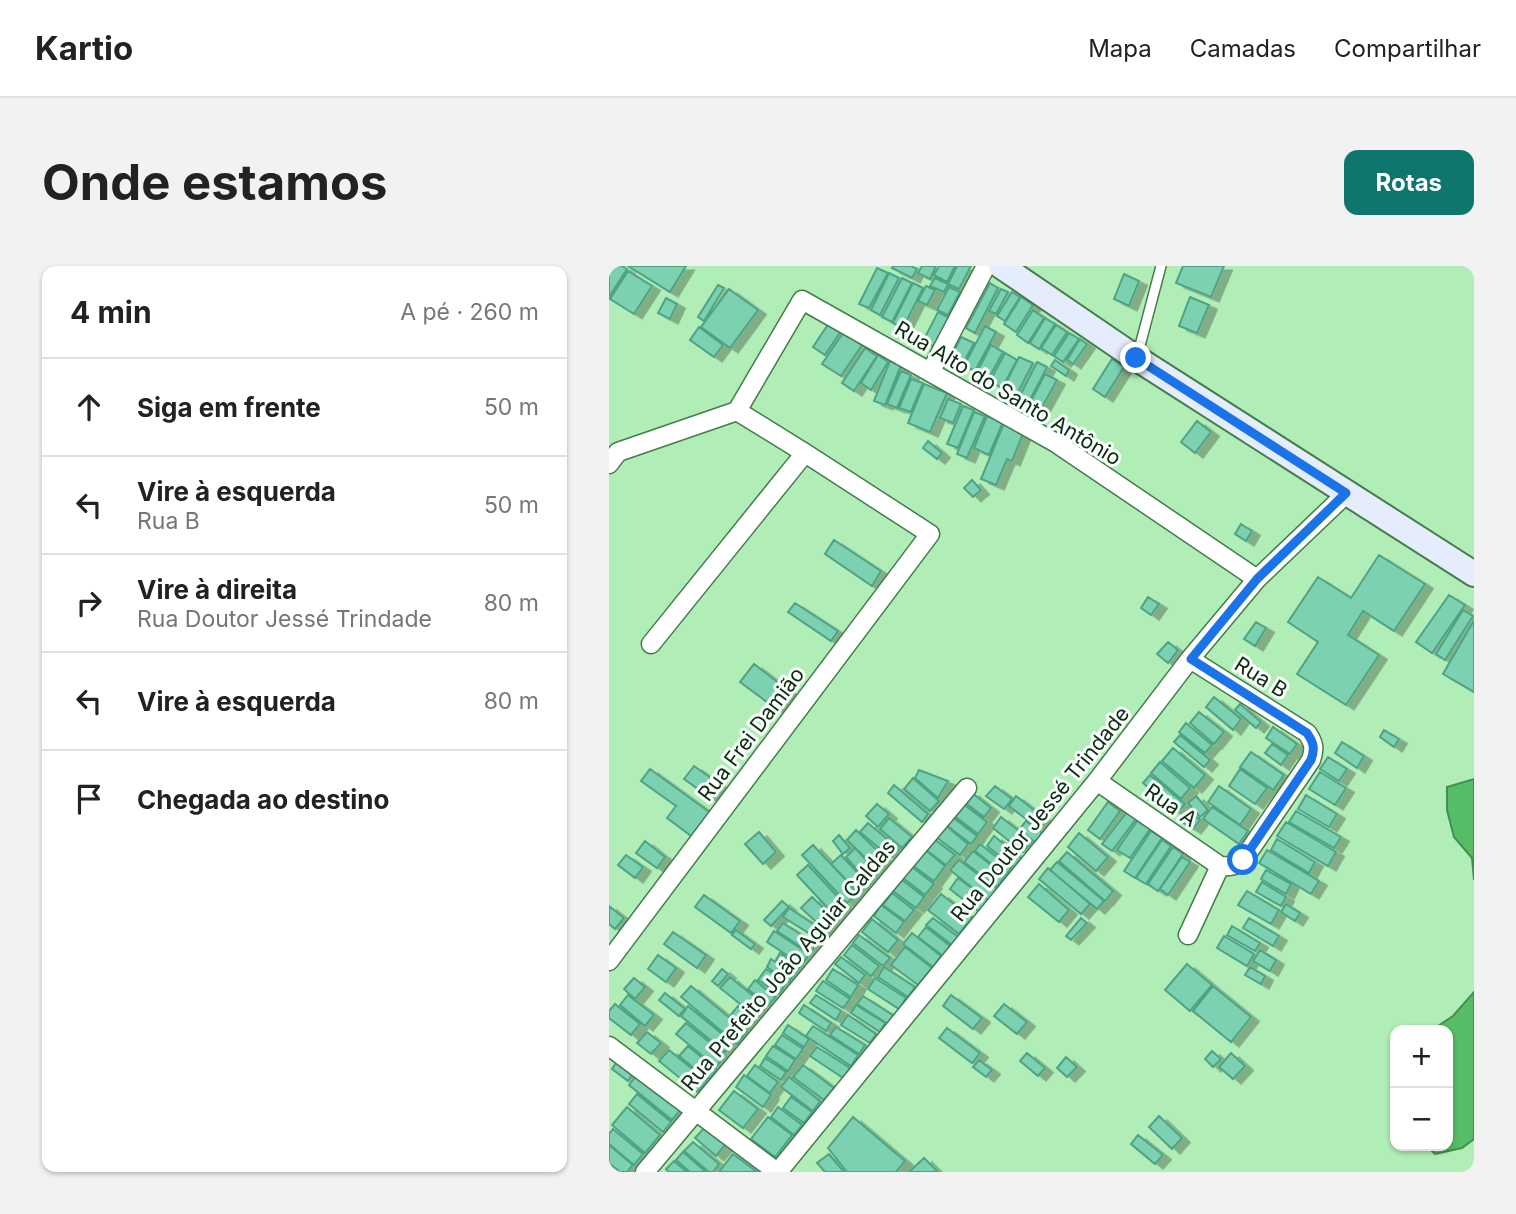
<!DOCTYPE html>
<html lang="pt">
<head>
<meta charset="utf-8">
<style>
	body { margin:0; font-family:Inter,sans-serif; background:#f2f2f2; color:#222 }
	.controls { position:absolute; right:21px; bottom:21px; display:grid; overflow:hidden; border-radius:14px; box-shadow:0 2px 5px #0004 }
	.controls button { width:63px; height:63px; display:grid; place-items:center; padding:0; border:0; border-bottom:2px solid #e0e0e0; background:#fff; color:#222; font:35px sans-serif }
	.stop { position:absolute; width:21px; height:21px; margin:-16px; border:5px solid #1a73e8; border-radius:50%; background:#fff }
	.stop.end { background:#1a73e8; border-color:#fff; box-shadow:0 2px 7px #0008 }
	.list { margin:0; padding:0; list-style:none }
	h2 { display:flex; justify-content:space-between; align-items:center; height:91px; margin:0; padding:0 28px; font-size:30px }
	h2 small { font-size:23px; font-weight:400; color:#767676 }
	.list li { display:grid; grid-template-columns:46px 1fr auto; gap:21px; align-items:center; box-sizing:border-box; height:98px; padding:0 28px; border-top:2px solid #e0e0e0 }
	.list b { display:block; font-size:26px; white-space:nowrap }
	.list p { margin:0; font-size:23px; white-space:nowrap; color:#767676 }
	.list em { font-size:23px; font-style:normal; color:#767676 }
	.icon { flex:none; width:38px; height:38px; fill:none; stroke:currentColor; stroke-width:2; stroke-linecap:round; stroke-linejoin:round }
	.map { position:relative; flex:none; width:865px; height:906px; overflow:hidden; border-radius:14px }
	header { display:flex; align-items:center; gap:42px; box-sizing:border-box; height:98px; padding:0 35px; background:#fff; border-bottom:2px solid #e0e0e0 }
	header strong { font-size:33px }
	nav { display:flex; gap:38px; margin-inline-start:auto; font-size:24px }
	.intro { display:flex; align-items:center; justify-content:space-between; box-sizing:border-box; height:168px; padding:0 42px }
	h1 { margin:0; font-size:49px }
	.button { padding:18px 32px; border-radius:14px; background:#0f766e; color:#fff; font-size:24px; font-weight:700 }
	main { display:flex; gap:42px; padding:0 42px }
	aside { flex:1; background:#fff; border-radius:14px; box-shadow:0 2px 5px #0004 }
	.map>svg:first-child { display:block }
	.water { fill:#57bc66; stroke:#42904e; stroke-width:2 }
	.building { fill:#7cd1b0; stroke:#4ea384; stroke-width:2; filter:url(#shadow) }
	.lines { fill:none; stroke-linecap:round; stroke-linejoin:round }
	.service-casing { stroke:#447c4b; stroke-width:12 }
	.minor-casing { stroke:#447c4b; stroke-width:21 }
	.secondary-casing { stroke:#447c4b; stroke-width:28 }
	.service { stroke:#fff; stroke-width:9 }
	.minor { stroke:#fff; stroke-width:18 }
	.secondary { stroke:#e5ecfb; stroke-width:24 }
	.route { stroke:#1a73e8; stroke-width:9 }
	.labels { text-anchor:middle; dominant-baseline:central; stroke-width:6; stroke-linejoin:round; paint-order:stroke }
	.street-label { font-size:21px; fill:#122a15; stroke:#f8fef9 }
</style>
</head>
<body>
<header>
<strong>Kartio</strong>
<nav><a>Mapa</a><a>Camadas</a><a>Compartilhar</a></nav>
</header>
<div class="intro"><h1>Onde estamos</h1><a class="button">Rotas</a></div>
<main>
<aside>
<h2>4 min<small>A pé · 260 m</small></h2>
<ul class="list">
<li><svg class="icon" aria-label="ahead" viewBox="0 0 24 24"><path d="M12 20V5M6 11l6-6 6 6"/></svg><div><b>Siga em frente</b></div><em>50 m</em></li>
<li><svg class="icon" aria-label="left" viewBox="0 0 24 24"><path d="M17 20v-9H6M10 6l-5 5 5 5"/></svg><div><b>Vire à esquerda</b><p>Rua B</p></div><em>50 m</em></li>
<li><svg class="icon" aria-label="right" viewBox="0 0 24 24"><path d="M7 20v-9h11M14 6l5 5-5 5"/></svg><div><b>Vire à direita</b><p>Rua Doutor Jessé Trindade</p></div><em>80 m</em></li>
<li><svg class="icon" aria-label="left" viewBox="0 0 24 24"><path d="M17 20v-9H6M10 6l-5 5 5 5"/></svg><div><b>Vire à esquerda</b></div><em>80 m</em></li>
<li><svg class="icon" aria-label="arrive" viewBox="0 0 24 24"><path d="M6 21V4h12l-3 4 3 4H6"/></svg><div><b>Chegada ao destino</b></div></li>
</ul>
</aside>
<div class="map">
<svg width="865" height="906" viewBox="0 0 865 906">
	<defs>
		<filter id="shadow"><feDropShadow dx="8" dy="4.5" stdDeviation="0" flood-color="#0004"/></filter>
	</defs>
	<rect width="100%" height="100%" fill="#b1edb7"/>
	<path class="water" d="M865,513V614L863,592L845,571L838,544V521Z
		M865,726V873L853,882L826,888L818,880H839V764H823L844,750Z"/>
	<path class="building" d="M0,0H13L18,3L0,31Z
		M19,0H77L61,26Z
		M284,0H302L308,3L303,12L283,2Z
		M313,0H327L321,13L309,7Z
		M330,0H346L338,16L325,9Z
		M348,0H362L350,23L339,18Z
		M574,0H615L602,31L567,17Z
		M268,2L279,7L260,42L250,38Z
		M19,5L43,20L25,48L1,33Z
		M280,7L290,12L271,49L262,44Z
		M515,8L530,15L520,40L505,33Z
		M293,12L303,17L283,56L273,51Z
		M326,12L339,18L335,26L321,20Z
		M304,17L314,22L294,62L284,57Z
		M381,17L389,22L366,67L357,62Z
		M109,19L115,22L95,55L89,51Z
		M317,20L326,24L318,39L309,35Z
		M340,21L351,26L339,49L328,44Z
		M120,23L149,44L121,82L92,61Z
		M392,23L399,26L387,48L380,45Z
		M403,26L411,31L396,55L388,50Z
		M412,31L424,39L407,66L395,58Z
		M581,31L600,39L588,67L570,60Z
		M57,32L68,38L61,53L49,47Z
		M424,44L435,52L419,77L408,69Z
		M329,46L341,52L326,81L314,75Z
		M436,52L446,58L430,83L421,77Z
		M220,57L232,65L216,89L204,81Z
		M447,59L458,66L443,89L432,82Z
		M376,60L387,66L366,105L355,100Z
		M90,61L114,79L105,91L81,74Z
		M234,67L253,79L232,110L213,98Z
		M460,67L470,73L454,96L445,90Z
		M352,71L365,77L354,98L342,92Z
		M471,73L478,78L464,98L458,94Z
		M382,79L394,86L380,112L368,106Z
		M256,82L268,90L245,125L233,117Z
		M396,87L408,94L393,122L381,115Z
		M269,89L279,96L262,124L252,117Z
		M410,91L424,97L407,130L394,123Z
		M503,93L515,101L496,131L484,123Z
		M446,94L460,104L457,110L442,100Z
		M281,95L292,99L276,139L265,135Z
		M428,96L438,101L420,136L410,132Z
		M292,105L302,109L288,142L278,138Z
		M436,108L448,114L432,143L421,137Z
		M302,113L314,117L302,146L290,142Z
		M315,118L338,127L321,166L299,157Z
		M339,133L352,138L344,157L331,152Z
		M354,140L365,144L349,182L338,178Z
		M365,146L376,150L358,192L348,188Z
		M378,150L394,156L380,189L365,182Z
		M588,155L602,166L586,187L572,176Z
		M395,157L415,165L403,195L398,193L387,219L372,213Z
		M319,175L333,187L328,193L314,182Z
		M363,214L372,224L364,231L355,222Z
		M632,258L643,265L637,275L626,268Z
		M225,274L272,305L263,320L216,288Z
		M770,289L816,318L785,365L754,345L739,369L770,389L737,439L688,408L709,376L679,356L709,311L742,332Z
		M840,329L856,339L823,387L807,376Z
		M539,331L550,338L542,349L532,342Z
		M186,337L229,365L222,375L179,346Z
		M854,344L864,350L836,394L827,388Z
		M647,356L657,362L646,380L635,373Z
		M864,356H865V426L834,408Z
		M559,376L569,384L559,397L548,388Z
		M145,398L183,427L170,445L131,416Z
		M605,431L632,453L624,464L597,441Z
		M631,438L652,456L647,462L626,444Z
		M590,446L615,466L605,478L581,457Z
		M577,457L603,479L596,487L570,466Z
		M664,461L688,478L681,488L657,472Z
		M775,464L790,473L785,481L771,471Z
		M571,469L601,494L595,501L565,476Z
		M733,476L755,490L748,502L726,487Z
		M663,478L679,489L672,499L656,487Z
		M564,482L596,509L585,522L553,495Z
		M642,486L675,509L664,524L631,501Z
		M719,491L738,503L730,515L711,503Z
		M551,496L581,522L572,533L542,507Z
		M85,500L112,519L103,533L75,513Z
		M41,503L103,548L85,572L58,552L67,540L32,515Z
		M631,503L658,522L646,538L620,520Z
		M310,504L339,515L329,532L306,512Z
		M711,506L737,522L726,539L700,523Z
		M541,509L576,538L568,547L534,517Z
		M304,512L330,535L321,545L295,523Z
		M285,519L319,548L313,556L279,527Z
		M386,520L403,533L395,543L377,530Z
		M610,520L642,543L631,559L599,536Z
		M362,526L382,542L375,551L354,535Z
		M697,529L728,548L720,561L689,543Z
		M407,530L438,554L430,563L400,540Z
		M587,530L599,544L591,551L579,537Z
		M499,536L511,545L491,573L479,564Z
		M353,537L378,556L369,568L344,549Z
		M268,538L280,548L269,561L257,550Z
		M603,541L639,565L630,578L594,553Z
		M687,545L732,571L725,582L680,556Z
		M518,546L527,553L503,585L493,578Z
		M580,546L591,554L584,563L573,556Z
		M342,550L368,570L362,578L336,558Z
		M392,551L423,575L414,586L384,562Z
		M280,552L303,571L293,582L271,563Z
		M417,555L433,567L426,576L410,564Z
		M528,555L541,563L521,592L508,584Z
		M677,556L727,586L719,600L668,570Z
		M259,557L290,583L282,592L251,566Z
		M336,559L359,578L351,589L327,571Z
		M247,564L279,595L270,605L238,574Z
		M542,565L553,572L526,612L515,605Z
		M150,566L167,586L154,598L136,578Z
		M470,567L499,591L487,605L459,581Z
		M230,569L241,582L234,588L224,575Z
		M385,570L412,592L405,601L378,580Z
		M325,573L346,589L337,599L316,583Z
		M668,573L706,596L700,607L662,584Z
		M553,574L562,580L537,618L527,612Z
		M36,575L56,591L48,602L27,587Z
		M371,578L402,602L397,609L366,585Z
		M204,579L249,627L238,637L193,589Z
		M564,581L574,588L549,625L539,618Z
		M246,582L269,607L259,616L237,591Z
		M315,583L336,600L325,615L303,599Z
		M658,584L710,615L702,628L650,597Z
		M364,585L396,610L388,621L355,596Z
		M458,586L504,625L496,635L450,595Z
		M17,589L34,601L26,612L9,599Z
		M232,589L259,618L250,627L222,598Z
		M573,591L581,596L559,629L551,623Z
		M350,594L388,623L379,634L341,604Z
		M448,596L495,635L488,643L441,604Z
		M199,599L239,642L228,652L188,609Z
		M303,601L325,618L316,629L294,612Z
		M439,602L481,638L472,648L430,613Z
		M657,604L682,618L677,628L652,613Z
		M349,612L379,634L370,646L341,623Z
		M293,614L315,631L307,642L284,625Z
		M653,616L677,631L672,640L647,626Z
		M430,618L460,644L450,656L419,631Z
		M638,625L670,644L662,658L629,639Z
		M283,627L305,644L296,655L274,639Z
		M332,628L363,652L350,668L319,644Z
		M95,629L131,655L122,667L86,641Z
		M203,631L227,654L217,665L192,642Z
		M173,635L180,641L162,660L155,654Z
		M677,638L691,647L686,655L672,646Z
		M272,639L295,656L287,667L265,650Z
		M0,640L15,652L6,663L0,658Z
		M180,642L215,665L209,673L174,651Z
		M324,652L349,671L343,679L317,659Z
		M472,652L478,657L462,674L457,670Z
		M640,652L670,670L664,680L634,662Z
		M263,653L289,674L279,686L253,666Z
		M174,657L207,678L201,687L168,665Z
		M623,660L651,677L646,685L618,669Z
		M317,661L341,680L334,690L309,671Z
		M127,664L146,678L142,683L123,669Z
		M165,665L200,688L193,699L158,676Z
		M64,666L97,689L88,702L55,678Z
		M303,667L332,690L324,701L294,678Z
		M250,669L281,692L274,700L244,677Z
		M615,670L645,688L638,700L608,682Z
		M243,679L270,700L262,710L235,689Z
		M296,681L323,702L309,719L282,699Z
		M651,684L667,694L661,705L644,695Z
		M171,687L191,700L187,707L167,694Z
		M49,689L67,702L57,716L39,703Z
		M232,691L256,709L250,717L226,698Z
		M162,693L185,708L180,716L158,701Z
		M578,698L603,719L581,745L556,724Z
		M275,701L306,721L299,731L269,711Z
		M641,701L656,710L652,718L636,709Z
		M113,703L119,708L109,720L103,715Z
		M157,703L178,716L170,728L149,714Z
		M224,703L249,719L242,731L217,714Z
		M121,711L154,738L145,749L111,722Z
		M25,712L36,721L26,733L15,723Z
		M266,712L297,732L290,743L259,723Z
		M146,714L166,731L159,740L139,723Z
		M214,715L241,733L234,742L207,725Z
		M82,720L138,766L128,778L72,731Z
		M604,720L642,751L622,776L584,745Z
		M56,727L76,743L70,750L50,734Z
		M19,729L45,749L36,760L11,739Z
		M207,729L232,745L227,754L201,737Z
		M342,729L373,752L364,763L334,740Z
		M254,730L285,750L279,758L248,738Z
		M6,738L31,758L22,769L0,752V745Z
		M395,738L418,756L408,768L385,750Z
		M195,739L222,757L217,765L190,747Z
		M247,739L276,757L271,766L242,747Z
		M79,740L123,776L116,786L72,750Z
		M129,740L143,751L134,762L120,751Z
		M239,749L267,768L261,777L232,759Z
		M77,757L116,789L107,801L67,768Z
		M179,759L200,773L195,781L174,767Z
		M204,760L249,789L242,800L197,770Z
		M227,761L256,779L250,788L221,769Z
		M338,762L371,787L363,797L330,772Z
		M38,766L52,777L42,788L28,777Z
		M173,769L194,783L187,793L166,779Z
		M79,780L108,804L99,813L70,790Z
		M164,780L186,794L179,805L157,790Z
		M208,781L241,802L234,812L201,790Z
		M60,784L98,815L88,826L50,795Z
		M603,785L612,793L604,801L596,793Z
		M418,787L436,802L429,810L411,795Z
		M622,787L636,800L624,813L610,801Z
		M457,791L468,801L458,811L448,802Z
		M156,792L177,806L172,814L151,800Z
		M9,794L25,806L19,815L3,803Z
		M370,794L383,804L377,811L364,801Z
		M146,799L169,816L161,827L138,810Z
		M194,799L225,822L215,834L184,811Z
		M30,806L73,842L63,854L20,819Z
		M135,809L162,829L154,841L127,821Z
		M180,811L211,835L204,845L172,821Z
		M125,825L149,843L134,862L110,844Z
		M28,828L62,856L54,866L20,838Z
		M182,831L203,846L195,857L174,842Z
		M18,841L51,869L36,887L3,859Z
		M169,841L193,859L185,869L162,851Z
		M550,850L573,872L563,883L540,861Z
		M159,851L183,869L166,891L142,873Z
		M244,851L296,895L287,906H238L219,882Z
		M96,861L117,878L107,890L86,872Z
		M4,863L34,888L25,899L0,878V868Z
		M529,869L554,889L546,898L522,878Z
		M84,876L110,898L104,906H100L75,885Z
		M0,879L24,899L18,906H11L0,897Z
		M74,886L97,906H81L67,894Z
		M124,888L148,906H110Z
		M220,888L235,906H216L208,897Z
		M315,892L329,906H300Z
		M65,895L78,906H60L57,903Z"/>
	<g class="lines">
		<g class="service-casing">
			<path id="service" d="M528,91L552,0"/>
		</g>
		<g class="minor-casing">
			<path id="minor" d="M322,105L377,0
				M0,198L9,186L128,145L193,34L447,177L648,313
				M42,378L196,187
				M581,393L698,467C705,477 706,483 702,494L634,594C626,600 621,601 611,600
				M488,515L611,600
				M579,669L611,600
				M0,695L321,268L196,187L128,145
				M0,780L168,906
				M36,906L358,522
				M169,906L488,515L581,393L648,313L738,227"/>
		</g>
		<g class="secondary-casing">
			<path id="secondary" d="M392,0L527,92L865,308"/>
		</g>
		<use href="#service" class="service"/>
		<use href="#minor" class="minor"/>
		<use href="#secondary" class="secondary"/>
	</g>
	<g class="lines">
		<path class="route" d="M527,92L737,227L648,313L582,393L698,467C705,477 706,483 702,494L634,594"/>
	</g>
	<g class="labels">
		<g class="street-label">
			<text transform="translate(399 127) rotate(31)">Rua Alto do Santo Antônio</text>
			<text transform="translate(652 411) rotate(32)">Rua B</text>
			<text transform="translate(142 468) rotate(-53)">Rua Frei Damião</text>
			<text transform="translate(562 539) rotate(35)">Rua A</text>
			<text transform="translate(431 548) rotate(-51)">Rua Doutor Jessé Trindade</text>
			<text transform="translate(179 699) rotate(-50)">Rua Prefeito João Aguiar Caldas</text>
		</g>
	</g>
</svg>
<div class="controls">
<button>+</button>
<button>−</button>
</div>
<div class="stop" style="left:634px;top:594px"></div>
<div class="stop end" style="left:527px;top:92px"></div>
</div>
</main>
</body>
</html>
